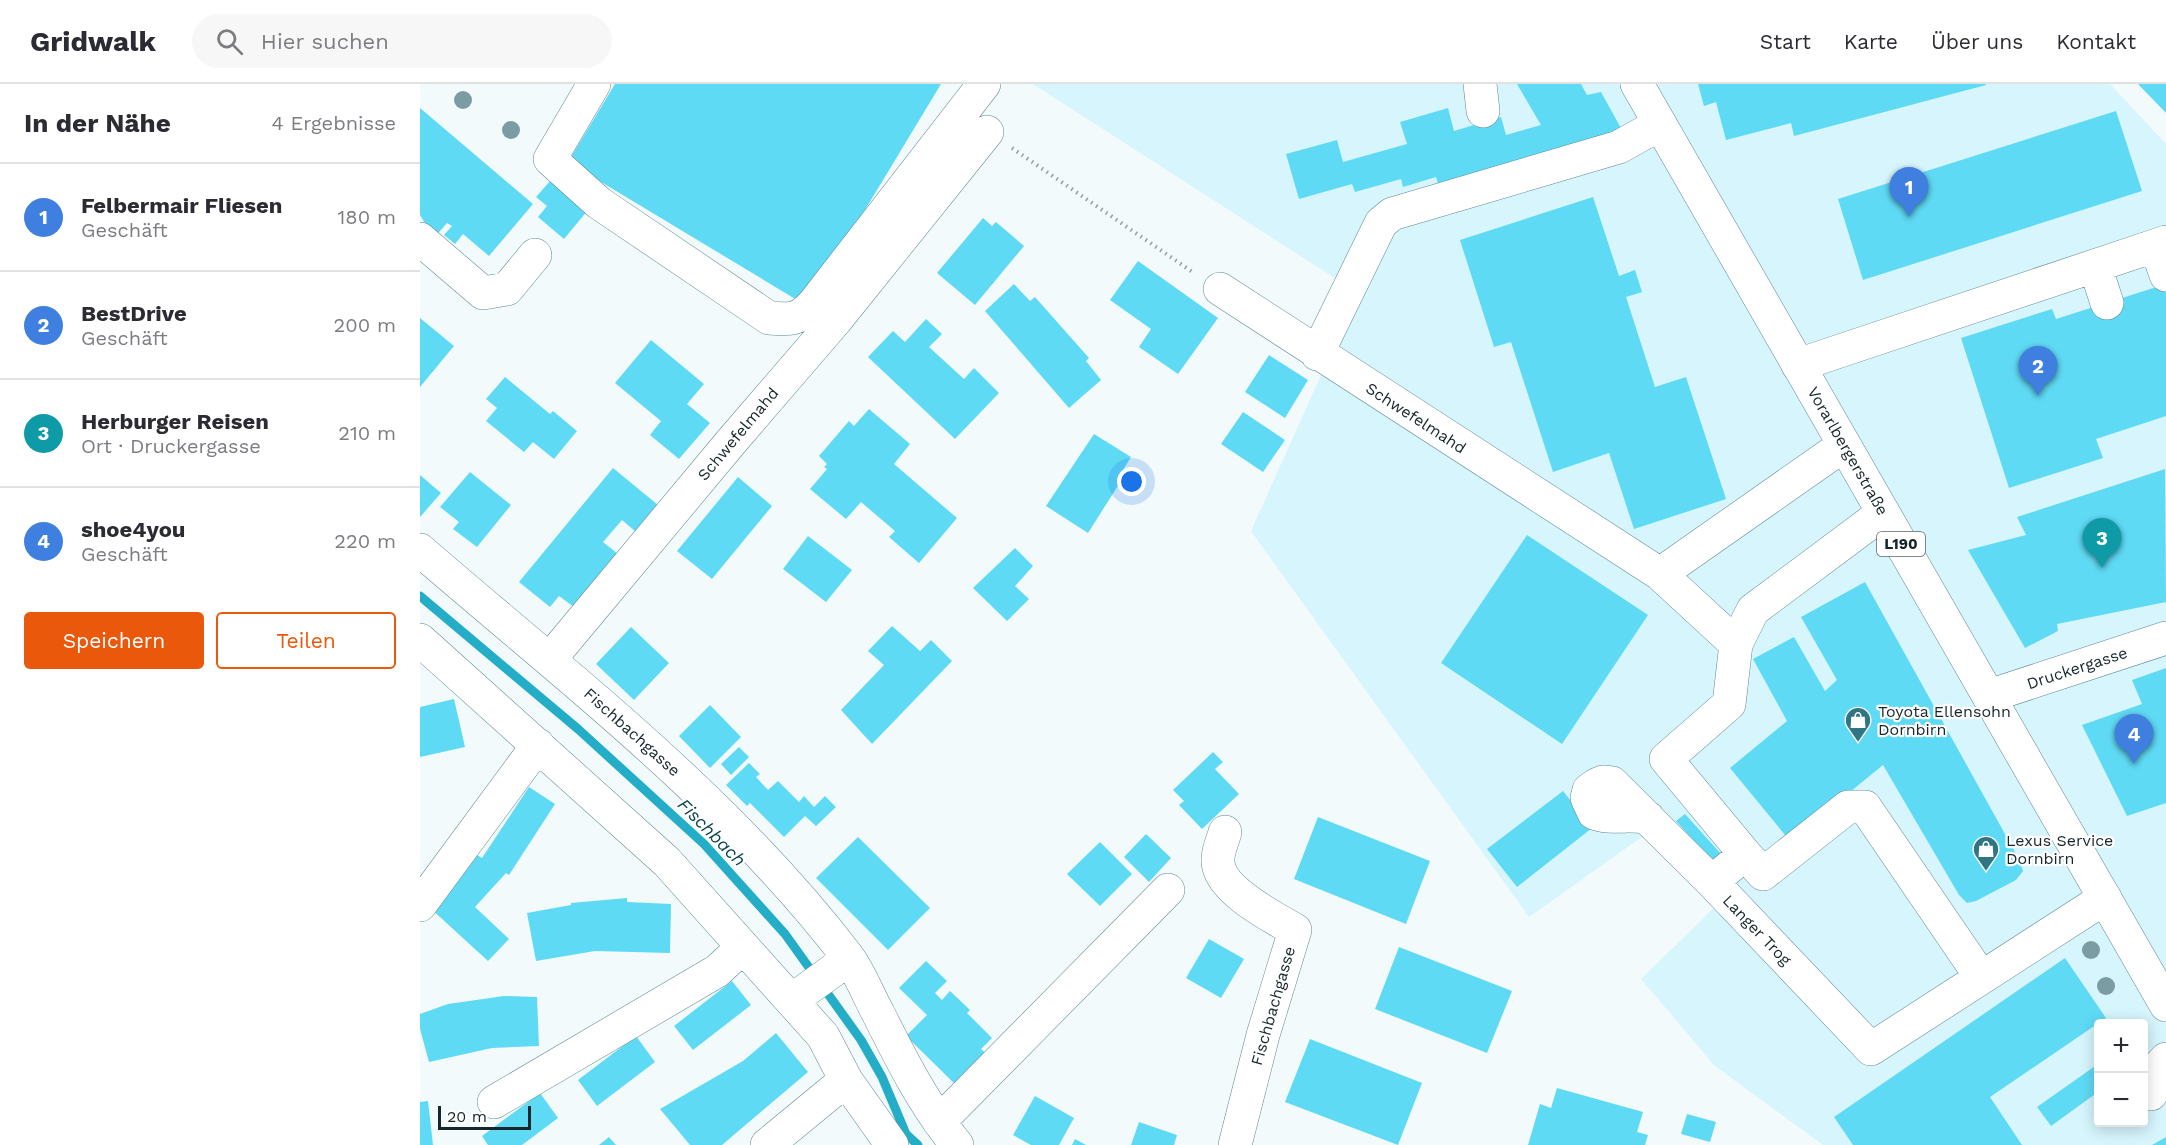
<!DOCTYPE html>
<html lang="de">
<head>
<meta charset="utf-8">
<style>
	body { margin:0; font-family:"Work Sans",sans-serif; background:#f7f7f7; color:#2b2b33 }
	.controls { position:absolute; right:18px; bottom:18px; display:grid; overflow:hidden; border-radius:6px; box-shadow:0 3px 15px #0003 }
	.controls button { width:54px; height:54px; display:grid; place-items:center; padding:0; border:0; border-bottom:2px solid #e1e1e2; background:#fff; color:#2b2b33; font:30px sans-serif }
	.scale { position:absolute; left:18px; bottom:15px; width:93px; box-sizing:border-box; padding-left:6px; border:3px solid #16262a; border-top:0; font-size:16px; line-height:21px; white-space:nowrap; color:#16262a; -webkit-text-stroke:4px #fff; paint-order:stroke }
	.you { position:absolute; left:712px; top:398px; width:21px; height:21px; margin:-15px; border:4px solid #fff; border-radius:50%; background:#1a73e8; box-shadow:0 0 0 9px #1a73e833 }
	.badge { display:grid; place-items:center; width:39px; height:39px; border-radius:50%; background:#ea580c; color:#fff; font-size:20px; font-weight:700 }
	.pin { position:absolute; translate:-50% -50px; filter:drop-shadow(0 2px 3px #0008) }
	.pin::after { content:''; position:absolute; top:32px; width:21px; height:18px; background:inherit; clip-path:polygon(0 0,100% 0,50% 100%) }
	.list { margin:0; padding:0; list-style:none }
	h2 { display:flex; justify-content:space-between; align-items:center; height:78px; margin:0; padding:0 24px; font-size:26px }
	h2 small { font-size:20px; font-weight:400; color:#7c7c81 }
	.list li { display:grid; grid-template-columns:39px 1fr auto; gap:18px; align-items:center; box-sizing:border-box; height:108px; padding:0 24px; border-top:2px solid #e1e1e2 }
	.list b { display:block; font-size:22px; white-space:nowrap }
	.list p { margin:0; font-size:20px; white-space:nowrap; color:#7c7c81 }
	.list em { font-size:20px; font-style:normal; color:#7c7c81 }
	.actions { display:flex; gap:12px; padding:18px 24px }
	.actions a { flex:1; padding:14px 0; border:2px solid #ea580c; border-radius:6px; text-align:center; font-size:21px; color:#ea580c }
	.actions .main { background:#ea580c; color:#fff }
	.icon { flex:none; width:33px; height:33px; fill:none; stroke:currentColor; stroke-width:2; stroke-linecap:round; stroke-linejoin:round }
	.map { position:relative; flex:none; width:1746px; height:1061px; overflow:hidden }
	header { display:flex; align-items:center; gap:36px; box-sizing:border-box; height:84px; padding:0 30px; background:#fff; border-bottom:2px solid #e1e1e2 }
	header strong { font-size:28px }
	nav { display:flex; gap:33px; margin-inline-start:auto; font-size:21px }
	.search { width:420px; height:54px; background:#f7f7f7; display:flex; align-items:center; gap:15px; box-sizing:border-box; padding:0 21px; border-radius:33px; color:#7c7c81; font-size:22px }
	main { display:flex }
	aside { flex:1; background:#fff }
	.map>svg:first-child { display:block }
	.built { fill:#d6f5fd; fill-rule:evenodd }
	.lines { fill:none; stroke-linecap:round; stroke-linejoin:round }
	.stream { stroke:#24adc7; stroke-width:9 }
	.building { fill:#5fdaf5 }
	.minor-casing { stroke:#618892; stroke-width:34 }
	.major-casing { stroke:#618892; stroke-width:34 }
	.path { stroke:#929ea1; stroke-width:4; stroke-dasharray:1.5 4.5; stroke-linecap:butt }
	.minor { stroke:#fff; stroke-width:33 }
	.major { stroke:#fff; stroke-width:33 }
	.tree { fill:#7b9ca3 }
	.labels { text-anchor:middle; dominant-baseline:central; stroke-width:4.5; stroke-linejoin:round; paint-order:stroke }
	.shield { fill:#fff; stroke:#5c676a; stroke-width:1.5 }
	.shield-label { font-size:15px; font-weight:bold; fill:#16262a }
	.street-label { font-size:16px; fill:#16262a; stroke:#fff }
	.poi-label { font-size:16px; fill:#16262a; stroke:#fff; text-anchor:start }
	.water-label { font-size:18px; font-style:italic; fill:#0b444f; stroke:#fff }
</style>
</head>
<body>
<header>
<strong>Gridwalk</strong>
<div class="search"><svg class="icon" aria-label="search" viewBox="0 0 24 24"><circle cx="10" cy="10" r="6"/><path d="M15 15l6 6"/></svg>Hier suchen</div>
<nav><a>Start</a><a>Karte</a><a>Über uns</a><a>Kontakt</a></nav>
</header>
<main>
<aside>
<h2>In der Nähe<small>4 Ergebnisse</small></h2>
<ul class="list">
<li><span class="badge" style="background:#3f7fe0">1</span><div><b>Felbermair Fliesen</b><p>Geschäft</p></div><em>180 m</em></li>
<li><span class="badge" style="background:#3f7fe0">2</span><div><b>BestDrive</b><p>Geschäft</p></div><em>200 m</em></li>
<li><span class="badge" style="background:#0f9aa8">3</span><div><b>Herburger Reisen</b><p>Ort · Druckergasse</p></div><em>210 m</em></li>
<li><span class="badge" style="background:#3f7fe0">4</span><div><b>shoe4you</b><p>Geschäft</p></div><em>220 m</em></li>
</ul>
<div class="actions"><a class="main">Speichern</a><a>Teilen</a></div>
</aside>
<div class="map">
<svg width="1746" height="1061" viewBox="0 0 1746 1061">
	<rect width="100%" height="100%" fill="#f2fafc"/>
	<path class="built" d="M613,0H1690L1746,60V1061H1403L1295,982L1221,895L1296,822L1226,750L1109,833L831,447L938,209ZM1678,940H1724V1038H1678Z"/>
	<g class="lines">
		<path class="stream" d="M0,512L158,645L284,760L365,850L441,956L462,993L486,1050L498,1061"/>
	</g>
	<path class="building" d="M195,0H521L387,222L148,78Z
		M1097,0H1161L1167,11L1181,8L1202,46L1018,100L1016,93L983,103L981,95L935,108L932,100L879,115L866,70L917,56L923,78L987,60L980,38L1028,24L1034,47L1081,33L1086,51L1121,41Z
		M1278,0H1566V1L1374,52L1371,39L1306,56L1296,18L1284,22Z
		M1718,0H1746V29Z
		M0,24L113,120L69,172L43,150L35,160L24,151L32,142L27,139L14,154L0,131Z
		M1696,27L1722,107L1443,196L1418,115Z
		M131,96L168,126L144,155L118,133L127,122L116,113Z
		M1173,113L1199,192L1215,186L1222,208L1206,213L1235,303L1266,293L1306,415L1214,445L1189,369L1133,388L1091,258L1074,263L1040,156Z
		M563,134L572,142L576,138L604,162L555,221L517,189Z
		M718,177L798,234L758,290L719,263L731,245L690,216Z
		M594,200L610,217L615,213L669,274L666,277L681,296L649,324L565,227Z
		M1746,200V332L1676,355L1683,374L1589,404L1541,254L1632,225L1636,235Z
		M0,234L34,262L0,303Z
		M506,235L522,250L509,263L544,295L554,284L579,309L535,355L448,273L473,247L485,258Z
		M231,256L284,300L267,320L290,339L259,375L230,351L241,337L195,299Z
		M849,271L888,296L865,334L825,308Z
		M85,293L130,330L133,327L157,347L134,375L113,358L104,368L66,337L77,324L66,315Z
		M449,325L490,360L474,380L537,434L499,479L469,453L475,447L441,418L426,435L390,405L407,385L404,383L407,380L399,372L429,337L434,342Z
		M823,328L865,356L843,388L801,360Z
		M674,350L711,373L703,386L706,389L668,449L626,422Z
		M193,384L238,421L216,448L202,436L183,458L198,470L154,523L139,512L130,523L99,498Z
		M1745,385L1746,518L1637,540L1638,547L1605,564L1548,466L1606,451L1597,433Z
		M50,388L91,421L57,463L33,445L39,438L20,423Z
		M0,391L21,409L0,433Z
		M318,393L352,422L292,495L257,467Z
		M1107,451L1228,531L1142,660L1021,579Z
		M388,452L432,486L406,518L363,485Z
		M595,464L613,482L595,502L609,515L587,537L553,504Z
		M1445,498L1600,777L1603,787L1596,796L1556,817L1547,819L1539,811L1463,681L1370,757L1310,684L1367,637L1333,575L1374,553L1405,607L1417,596L1381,533Z
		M472,542L500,567L511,556L532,577L452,660L421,626L464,581L448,567Z
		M211,543L249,579L214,616L176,580Z
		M1746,584V719L1707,732L1662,641L1722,620L1712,596Z
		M34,615L45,663L0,673V623Z
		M290,621L321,653L290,684L259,652Z
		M319,663L329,673L311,691L301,680Z
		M793,668L803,678L795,685L819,710L782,745L759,721L764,717L753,706Z
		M329,679L340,690L336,693L348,706L358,697L379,718L384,712L394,723L405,712L416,723L396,742L385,732L364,753L330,719L327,722L306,701Z
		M109,703L135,720L89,791L86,789L55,823L89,855L68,877L9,823L57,771L62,774Z
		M1143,707L1172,744L1097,803L1067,765Z
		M1265,730L1301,770L1293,778L1256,737Z
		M898,733L1010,777L986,840L874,795Z
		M726,750L751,774L729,798L704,773Z
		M438,753L510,824L468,866L396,794Z
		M680,758L712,790L680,822L647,790Z
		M207,814V818L251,820L250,869L175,867L116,877L107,829L151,821V819Z
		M789,855L824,875L801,914L766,894Z
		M979,863L1092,907L1067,969L955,925Z
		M1645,874L1686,934L1570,1013L1602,1061H1433L1414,1033Z
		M506,877L527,897L515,909L522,916L530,907L550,926L547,929L572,954L561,965L569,972L538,1003L486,952L507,931L479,904Z
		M312,897L331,921L273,966L254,942Z
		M84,912L117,913L119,962L72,964L9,978L0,945V930L28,920Z
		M356,949L388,988L302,1061H270L240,1025L323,977Z
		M216,952L235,978L177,1022L158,996Z
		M890,955L1002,999L978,1061L865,1018Z
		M1678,980V1008L1631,1042L1617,1023Z
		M1137,1004L1223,1028L1217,1048L1228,1051L1225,1061H1108L1120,1020L1131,1024Z
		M120,1009L138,1034L102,1061H68L62,1052Z
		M615,1012L654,1034L639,1061H611L593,1051Z
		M8,1017L13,1061H0V1018Z
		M1267,1030L1296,1038L1290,1058L1261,1050Z
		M719,1038L757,1051L754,1061H711Z
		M189,1053L196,1061H179Z
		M1746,1053V1061H1732Z
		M655,1055L666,1061H652Z"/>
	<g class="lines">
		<g class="minor-casing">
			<path id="minor" d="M174,0L130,75L179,119L349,234C371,236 380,236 395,218L564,0
				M1060,0L1063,27
				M0,155L63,209L87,205L115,171
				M1736,162L1746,191
				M1675,182L1687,219
				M800,205L1240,490L1424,361
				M897,270L961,139L972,130L1199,63L1240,40
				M1378,281L1746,158
				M0,466C149,595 307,715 428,873C440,889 448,911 458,929C481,975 504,1021 537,1061
				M1240,490L1316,560L1309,620L1246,675L1325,770L1292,798L1451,965L1685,814
				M0,556L247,778L403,952L426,996L472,1061
				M1316,560L1333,526L1463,429
				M130,575L311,358L416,236L567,48
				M1569,612L1746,554
				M1228,734C1210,729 1191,736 1174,729L1167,714L1169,706L1176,701L1183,698L1192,699L1292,798
				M805,748C803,756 798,766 798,775C796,805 853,833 875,846L843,951L815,1061
				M1325,770L1343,790L1428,723H1445L1561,893
				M0,821L118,661
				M372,916L429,875
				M1731,1010L1735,987L1746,975
				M74,1018L297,887L323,863
				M519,1038L748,806
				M347,1061L426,996"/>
		</g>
		<g class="major-casing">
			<path id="major" d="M1217,0L1746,921"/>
		</g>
		<path class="path" d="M592,64L774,189"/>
		<use href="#minor" class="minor"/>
		<use href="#major" class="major"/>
	</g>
	<g class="tree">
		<circle cx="43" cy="16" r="9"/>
		<circle cx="91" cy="46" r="9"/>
		<circle cx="1671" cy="866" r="9"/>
		<circle cx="1686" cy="902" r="9"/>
	</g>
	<defs>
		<g id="shop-pin" transform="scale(1.35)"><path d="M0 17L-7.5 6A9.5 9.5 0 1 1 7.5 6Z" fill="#307584" stroke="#fff"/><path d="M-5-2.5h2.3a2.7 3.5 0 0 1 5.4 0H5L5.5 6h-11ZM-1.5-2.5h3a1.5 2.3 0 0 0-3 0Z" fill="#fff"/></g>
	</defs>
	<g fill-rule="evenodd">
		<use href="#shop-pin" x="1438" y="636"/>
		<use href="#shop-pin" x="1566" y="765"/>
	</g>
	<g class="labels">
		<rect class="shield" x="1457" y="448" width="48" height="24" rx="4.5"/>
		<g class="shield-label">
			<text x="1481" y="460">L190</text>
		</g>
		<g class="street-label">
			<text transform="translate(996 334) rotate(33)">Schwefelmahd</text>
			<text transform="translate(318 350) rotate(-50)">Schwefelmahd</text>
			<text transform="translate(1428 367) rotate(60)">Vorarlbergerstraße</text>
			<text transform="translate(1657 584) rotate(-18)">Druckergasse</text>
			<text transform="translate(212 648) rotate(42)">Fischbachgasse</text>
			<text transform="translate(1337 846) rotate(46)">Langer Trog</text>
			<text transform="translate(853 922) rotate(-74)">Fischbachgasse</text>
		</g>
		<g class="poi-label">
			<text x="1458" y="627">Toyota Ellensohn<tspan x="1458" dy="18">Dornbirn</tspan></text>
			<text x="1586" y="756">Lexus Service<tspan x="1586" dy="18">Dornbirn</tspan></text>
		</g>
		<g class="water-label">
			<text transform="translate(292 748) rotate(45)">Fischbach</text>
		</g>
	</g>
</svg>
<div class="controls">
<button>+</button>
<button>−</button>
</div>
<div class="scale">20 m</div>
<div class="you"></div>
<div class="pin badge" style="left:1489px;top:133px;background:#3f7fe0">1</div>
<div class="pin badge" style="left:1618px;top:312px;background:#3f7fe0">2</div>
<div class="pin badge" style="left:1682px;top:484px;background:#0f9aa8">3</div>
<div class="pin badge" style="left:1714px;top:680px;background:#3f7fe0">4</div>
</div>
</main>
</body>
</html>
